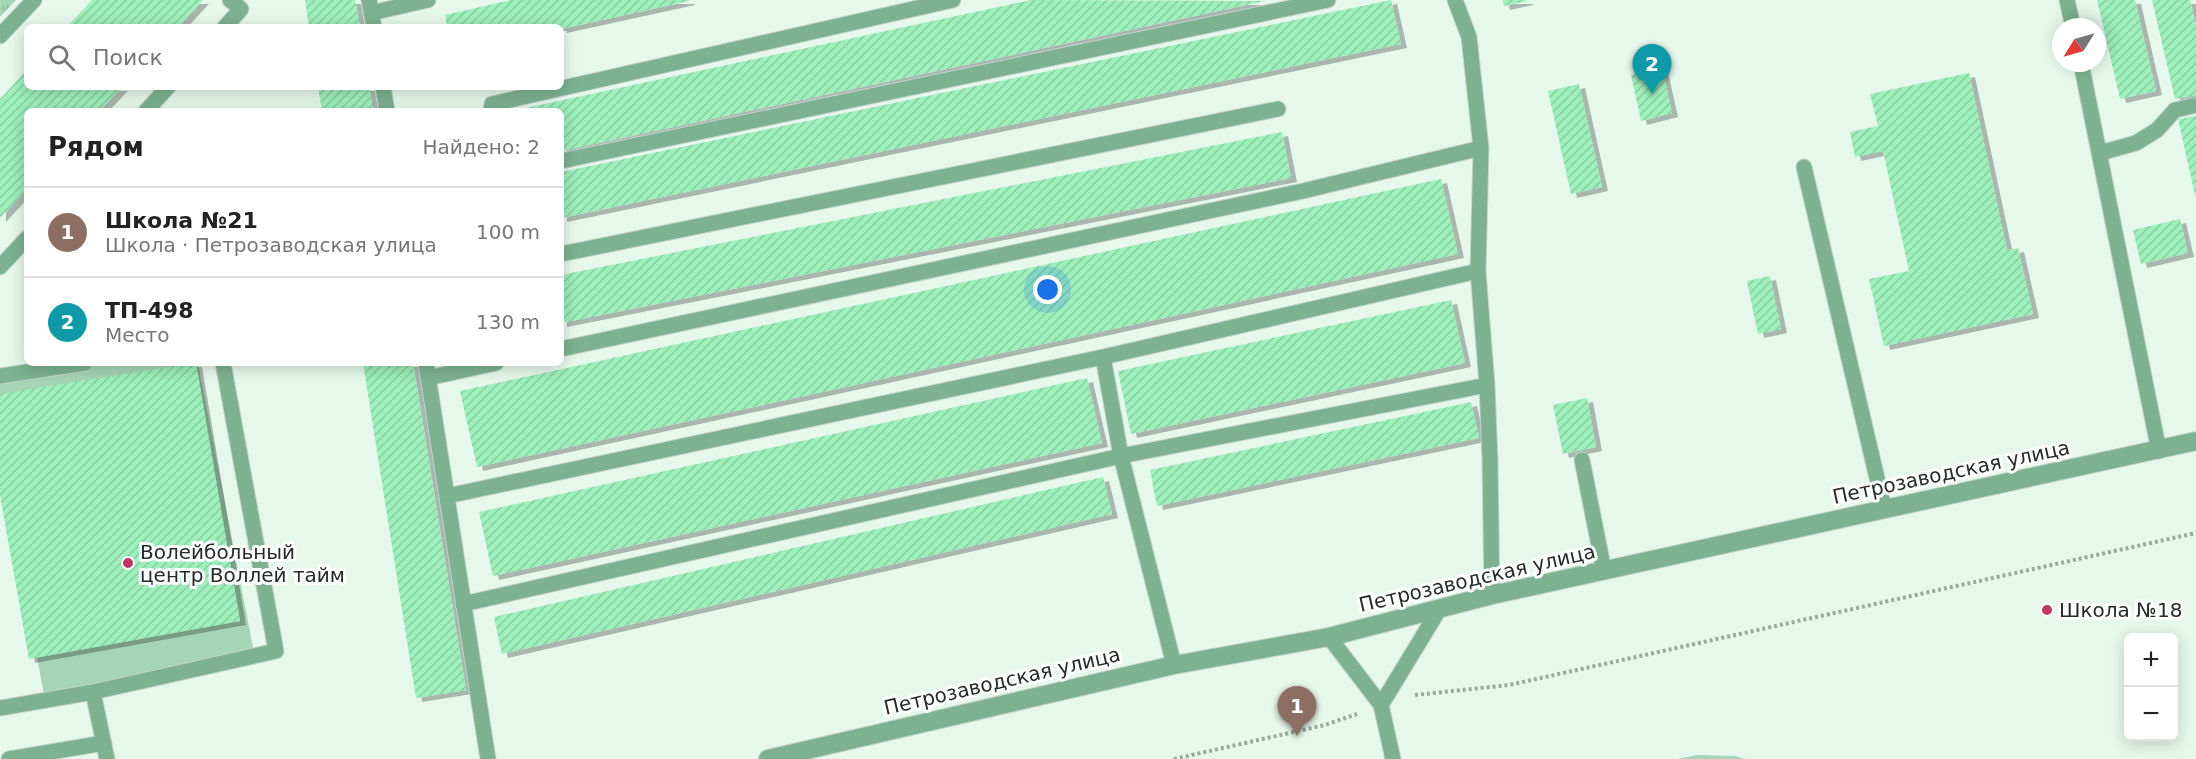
<!DOCTYPE html>
<html lang="ru">
<head>
<meta charset="utf-8">
<style>
	body { margin:0; font-family:"DejaVu Sans",sans-serif; background:#f6f6f6; color:#222 }
	.controls { position:absolute; right:18px; bottom:18px; display:grid; overflow:hidden; border-radius:9px; box-shadow:0 3px 15px #0003 }
	.controls button { width:54px; height:54px; display:grid; place-items:center; padding:0; border:0; border-bottom:2px solid #e0e0e0; background:#fff; color:#222; font:30px sans-serif }
	.compass { position:absolute; left:2052px; top:18px; width:54px; height:54px; border-radius:50%; background:#fff; box-shadow:0 3px 15px #0003; rotate:233deg }
	.you { position:absolute; left:1048px; top:290px; width:21px; height:21px; margin:-15px; border:4px solid #fff; border-radius:50%; background:#1a73e8; box-shadow:0 0 0 9px #1a73e833 }
	.badge { display:grid; place-items:center; width:39px; height:39px; border-radius:50%; background:#d93025; color:#fff; font-size:20px; font-weight:700 }
	.pin { position:absolute; translate:-50% -50px; filter:drop-shadow(0 2px 3px #0008) }
	.pin::after { content:''; position:absolute; top:32px; width:21px; height:18px; background:inherit; clip-path:polygon(0 0,100% 0,50% 100%) }
	.list { margin:0; padding:0; list-style:none }
	h2 { display:flex; justify-content:space-between; align-items:center; height:78px; margin:0; padding:0 24px; font-size:26px }
	h2 small { font-size:20px; font-weight:400; color:#767676 }
	.list li { display:grid; grid-template-columns:39px 1fr auto; gap:18px; align-items:center; box-sizing:border-box; height:90px; padding:0 24px; border-top:2px solid #e0e0e0 }
	.list b { display:block; font-size:22px; white-space:nowrap }
	.list p { margin:0; font-size:20px; white-space:nowrap; color:#767676 }
	.list em { font-size:20px; font-style:normal; color:#767676 }
	.icon { flex:none; width:33px; height:33px; fill:none; stroke:currentColor; stroke-width:2; stroke-linecap:round; stroke-linejoin:round }
	.map { position:relative; flex:none; width:2196px; height:759px; overflow:hidden }
	.search { position:absolute; background:#fff; box-shadow:0 3px 15px #0003; left:24px; top:24px; width:540px; height:66px; display:flex; align-items:center; gap:15px; box-sizing:border-box; padding:0 21px; border-radius:9px; color:#767676; font-size:22px }
	.panel { position:absolute; background:#fff; box-shadow:0 3px 15px #0003; left:24px; top:108px; width:540px; height:258px; border-radius:9px }
	.map>svg:first-child { display:block }
	.grass { fill:url(#grass-tufts) }
	.garden { fill:#a5d5b5 }
	.building { fill:url(#building-hatch); filter:url(#shadow) }
	.lines { fill:none; stroke-linecap:round; stroke-linejoin:round }
	.lane-casing { stroke:#c3d3c9; stroke-width:17 }
	.street-casing { stroke:#c3d3c9; stroke-width:20 }
	.path { stroke:#9ba89f; stroke-width:4; stroke-dasharray:3 3; stroke-linecap:butt }
	.lane { stroke:#7cb290; stroke-width:15 }
	.street { stroke:#7cb290; stroke-width:18 }
	.poi-dot { fill:#c33664; stroke:#fff; stroke-width:2 }
	.labels { text-anchor:middle; dominant-baseline:central; stroke-width:6; stroke-linejoin:round; paint-order:stroke }
	.street-label { font-size:20px; fill:#252b27; stroke:#fff }
	.poi-label { font-size:20px; fill:#252b27; stroke:#fff; text-anchor:start }
</style>
</head>
<body>
<div class="map">
<svg width="2196" height="759" viewBox="0 0 2196 759">
	<defs>
		<pattern id="grass-tufts" width="24" height="20" patternUnits="userSpaceOnUse" patternTransform="scale(1.5)"><rect width="24" height="20" fill="#a5d5b5"/><path d="M3 7l-1-3M5 7V3M7 7l1-3M15 17l-1-3M17 17v-4M19 17l1-3" fill="none" stroke="#8eb79c"/></pattern>
		<pattern id="building-hatch" width="6" height="6" patternUnits="userSpaceOnUse" patternTransform="scale(1.5)"><rect width="6" height="6" fill="#9defbb"/><path d="M-1 1l2-2M0 6l6-6M5 7l2-2" fill="none" stroke="#87cda1"/></pattern>
		<filter id="shadow"><feDropShadow dx="6" dy="4" stdDeviation="0" flood-color="#0004"/></filter>
	</defs>
	<rect width="100%" height="100%" fill="#e6f8ec"/>
	<path class="grass" d="M0,0H16L0,17Z"/>
	<path class="garden" d="M74,363H198L255,658L45,699L0,468V377Z
		M1697,755L1735,756L1745,759H1677Z"/>
	<path class="building" d="M92,0H203L178,27H67Z
		M305,0H355L360,27H309Z
		M511,0H688L689,1L561,29V27H447L445,15Z
		M1031,0L1265,1L561,151V111H512Z
		M1391,0L1401,44L561,218V172Z
		M1503,0H1527V1L1504,6Z
		M2097,0H2135L2156,91L2120,99Z
		M2152,0H2190L2196,25V95L2175,99Z
		M1662,68L1672,113L1641,121L1631,75Z
		M27,70V87H122L99,111H27V189L0,218V99Z
		M1969,73L2007,250L2018,248L2033,314L1884,346L1869,279L1909,271L1883,151L1855,157L1850,132L1878,126L1870,94Z
		M1579,84L1602,187L1571,194L1548,91Z
		M318,87H369L373,111H322Z
		M2196,116V195H2195L2178,119Z
		M1282,132L1291,178L561,323V275Z
		M1441,179L1458,254L477,467L460,391Z
		M2180,219L2188,253L2141,264L2133,230Z
		M1770,276L1781,329L1758,334L1747,281Z
		M1451,300L1465,363L1131,434L1118,371Z
		M193,363H196L240,621L29,659L0,495V394Z
		M363,363H413L466,690L416,698Z
		M1087,378L1102,443L493,576L479,512Z
		M1587,398L1596,447L1563,454L1553,405Z
		M1471,402L1479,438L1157,506L1150,470Z
		M1103,477L1112,514L502,654L494,617Z"/>
	<g class="lines">
		<g class="lane-casing">
			<path id="lane" d="M369,0L374,27
				M1455,0L1469,37L1481,148L1478,271L1487,385L1490,460L1492,595
				M2067,0L2073,27
				M371,13L428,0
				M225,27L241,9L230,0
				M0,36L34,0
				M2081,63L2159,451
				M383,87L387,111
				M146,111L168,87
				M491,111L492,104L953,0
				M2100,153L2136,143L2157,130L2175,110L2196,105
				M561,161L1328,0
				M1804,167L1884,508
				M561,254L1278,109
				M0,267L27,238
				M561,349L1303,191L1481,148
				M1103,357L1121,456L1174,665
				M426,363L488,759
				M0,376L85,363
				M428,378L496,363
				M1582,460L1604,571
				M447,496L1103,357L1478,271
				M463,604L1121,456L1487,385
				M1329,637L1381,705L1393,759
				M93,692L107,759
				M1381,705L1440,608
				M0,708L93,692L276,651L223,363
				M9,759L104,743"/>
		</g>
		<g class="street-casing">
			<path id="street" d="M768,759L1174,665L1329,637L1492,595L2196,441"/>
		</g>
		<path class="path" d="M1415,695L1509,685L2196,533
			M1174,759L1325,725L1357,714"/>
		<use href="#lane" class="lane"/>
		<use href="#street" class="street"/>
	</g>
	<g class="poi-dot">
		<circle cx="128" cy="563" r="6"/>
		<circle cx="2047" cy="610" r="6"/>
	</g>
	<g class="labels">
		<g class="street-label">
			<text transform="translate(1951 472) rotate(-12)">Петрозаводская улица</text>
			<text transform="translate(1477 578) rotate(-13)">Петрозаводская улица</text>
			<text transform="translate(1002 681) rotate(-13)">Петрозаводская улица</text>
		</g>
		<g class="poi-label">
			<text x="140" y="552">Волейбольный<tspan x="140" dy="23">центр Воллей тайм</tspan></text>
			<text x="2059" y="610">Школа №18</text>
		</g>
	</g>
</svg>
<div class="controls">
<button>+</button>
<button>−</button>
</div>
<svg class="compass" viewBox="-18 -18 36 36"><path d="M0-13l5 13h-10z" fill="#e53935"/><path d="M0 13l5-13h-10z" fill="#767676"/></svg>
<div class="you"></div>
<div class="pin badge" style="left:1297px;top:736px;background:#8d6e63">1</div>
<div class="pin badge" style="left:1652px;top:94px;background:#0f9aa8">2</div>
<div class="search"><svg class="icon" aria-label="search" viewBox="0 0 24 24"><circle cx="10" cy="10" r="6"/><path d="M15 15l6 6"/></svg>Поиск</div>
<section class="panel">
<h2>Рядом<small>Найдено: 2</small></h2>
<ul class="list">
<li><span class="badge" style="background:#8d6e63">1</span><div><b>Школа №21</b><p>Школа · Петрозаводская улица</p></div><em>100 m</em></li>
<li><span class="badge" style="background:#0f9aa8">2</span><div><b>ТП-498</b><p>Место</p></div><em>130 m</em></li>
</ul>
</section>
</div>
</body>
</html>
